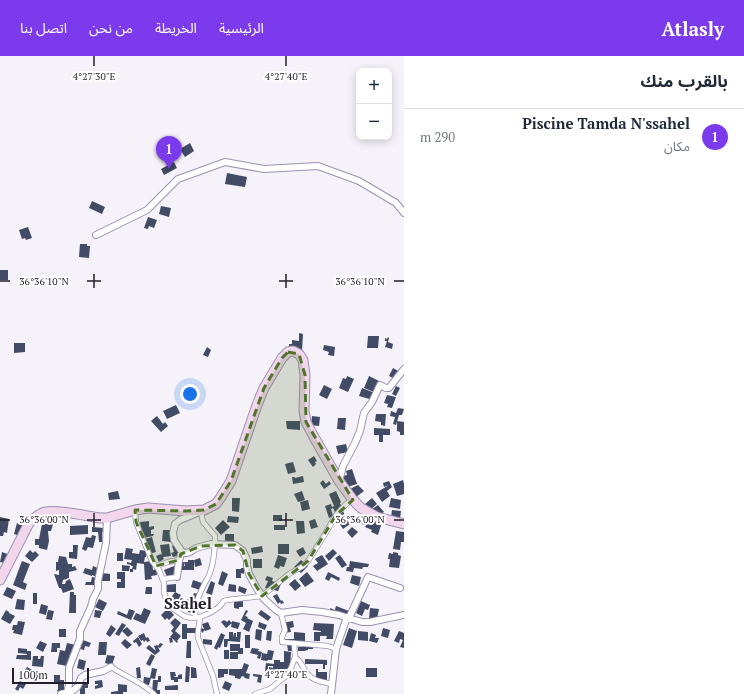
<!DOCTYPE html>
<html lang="ar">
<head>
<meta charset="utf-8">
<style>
	body { margin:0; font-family:"PT Serif","Noto Sans Arabic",serif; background:#f6f6f7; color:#1f2937; direction:rtl }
	.controls { position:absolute; right:12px; top:12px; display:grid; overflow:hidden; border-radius:8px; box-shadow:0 2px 10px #0003 }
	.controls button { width:36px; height:36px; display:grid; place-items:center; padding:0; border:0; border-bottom:1px solid #e0e1e3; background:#fff; color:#1f2937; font:20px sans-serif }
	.scale { position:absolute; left:12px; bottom:10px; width:77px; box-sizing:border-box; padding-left:4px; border:2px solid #241f2c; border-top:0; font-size:11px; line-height:14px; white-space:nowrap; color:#241f2c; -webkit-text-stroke:3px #fff; paint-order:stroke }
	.you { position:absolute; left:190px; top:338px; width:14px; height:14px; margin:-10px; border:3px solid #fff; border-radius:50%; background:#1a73e8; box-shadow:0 0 0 6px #1a73e833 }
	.badge { display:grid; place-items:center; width:26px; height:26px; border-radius:50%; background:#7c3aed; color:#fff; font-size:13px; font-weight:700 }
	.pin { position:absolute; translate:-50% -33px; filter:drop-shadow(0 1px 2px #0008) }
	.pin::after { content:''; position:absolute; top:21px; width:14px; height:12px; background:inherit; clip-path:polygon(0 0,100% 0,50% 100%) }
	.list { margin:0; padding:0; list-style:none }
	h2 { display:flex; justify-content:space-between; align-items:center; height:52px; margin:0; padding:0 16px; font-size:17px }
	h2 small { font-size:13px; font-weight:400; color:#747a83 }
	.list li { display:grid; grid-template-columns:26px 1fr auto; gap:12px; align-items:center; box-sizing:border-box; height:56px; padding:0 16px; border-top:1px solid #e0e1e3 }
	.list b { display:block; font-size:15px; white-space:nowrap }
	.list p { margin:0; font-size:13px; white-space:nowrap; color:#747a83 }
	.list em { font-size:13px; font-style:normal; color:#747a83 }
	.map { position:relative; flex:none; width:404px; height:638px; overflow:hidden; direction:ltr }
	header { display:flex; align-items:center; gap:24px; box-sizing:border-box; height:56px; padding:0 20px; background:#7c3aed; color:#fff }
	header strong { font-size:19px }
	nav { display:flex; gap:22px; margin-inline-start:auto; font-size:14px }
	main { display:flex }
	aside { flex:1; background:#fff }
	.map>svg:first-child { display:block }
	.building { fill:#414b65 }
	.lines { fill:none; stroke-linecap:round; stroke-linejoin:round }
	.pedestrian-casing { stroke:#9c91b2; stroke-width:6 }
	.minor-casing { stroke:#9c91b2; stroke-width:8 }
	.secondary-casing { stroke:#9c91b2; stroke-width:11 }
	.pedestrian { stroke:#fff; stroke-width:4.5 }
	.minor { stroke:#fff; stroke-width:6 }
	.secondary { stroke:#f2d7ec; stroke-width:9 }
	.marked { fill:#50742d; fill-opacity:0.2; stroke:#50742d; stroke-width:3; stroke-dasharray:8 5; stroke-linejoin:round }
	.ticks { fill:none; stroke:#241f2c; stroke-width:1.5 }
	.labels { text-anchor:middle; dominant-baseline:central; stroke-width:4; stroke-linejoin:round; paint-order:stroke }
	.quarter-label { font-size:16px; font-weight:bold; fill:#241f2c; stroke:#fff }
	.ticks-label { font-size:10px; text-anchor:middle; fill:#241f2c; stroke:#fff; stroke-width:4; stroke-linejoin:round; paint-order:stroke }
</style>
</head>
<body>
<header>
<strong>Atlasly</strong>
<nav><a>الرئيسية</a><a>الخريطة</a><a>من نحن</a><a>اتصل بنا</a></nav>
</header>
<main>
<aside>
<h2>بالقرب منك<small></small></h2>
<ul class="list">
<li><span class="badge">1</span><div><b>Piscine Tamda N'ssahel</b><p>مكان</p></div><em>290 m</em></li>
</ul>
</aside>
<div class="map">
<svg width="404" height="638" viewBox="0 0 404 638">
	<rect width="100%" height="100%" fill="#f5f2f9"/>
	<path class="building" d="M190,87L194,95L185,101L180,93Z
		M174,106L177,112L164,119L161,113Z
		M227,117L247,121L245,131L225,128Z
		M92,145L105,151L102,158L89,152Z
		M161,150L171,152L169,161L159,158Z
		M148,161L157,164L154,172L149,170L148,173L144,172Z
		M28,171L32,182L26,184L25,182L22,183L19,174Z
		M80,188H87V190H90L89,202L79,201Z
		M0,214H8V224H0Z
		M299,277L303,278L302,295L289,294V288H292V284L299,285Z
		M368,280H379L378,292H367Z
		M388,281L389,282L388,286L393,288L392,293L385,291L387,285H385V282L387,283Z
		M14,287H25V296L14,297Z
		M324,289L335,291L334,300L328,299L329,296L323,294Z
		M207,291L211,294L208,301L203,299Z
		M393,312L400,316L395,323L389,320Z
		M347,320L354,323L348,336L339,332L343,322L346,323Z
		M369,320L379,325L374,336L364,332Z
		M324,329L332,333L327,343L319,339Z
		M396,330L400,332L396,340L392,338Z
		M362,332L375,337L373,344L359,340Z
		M387,339L396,341L392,352L387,351L388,348L384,347Z
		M176,349L180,357L167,363L163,355Z
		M398,352L404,353L402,359H399L396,369L393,368L395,361L390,360L391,355L396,357Z
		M376,358H386L385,370L381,369V366L375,365Z
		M157,360L163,368L165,366L168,370L161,376L151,365Z
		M312,360L320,361L319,370L311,369Z
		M338,362H346L345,374L337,373Z
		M286,365H300V374L287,373Z
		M397,365L404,366V379H400V376L397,375Z
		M374,372L390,373V379H383V386H379V379H374Z
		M346,388L348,396L338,398L336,390Z
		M314,400L317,405L315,406L316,408L313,411L308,404Z
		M293,406L296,416L288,418L285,408Z
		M352,413L357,428L347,431L343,420L347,419L346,415Z
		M303,420L304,426L293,428L292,421H294L295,422Z
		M323,424L326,428L329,425L331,428L324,433L320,427Z
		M403,424L404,428V438L397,440L393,428Z
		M389,425L392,431L387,435L390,440L382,446L376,437L389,429L384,431L383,427Z
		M358,429L364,435L356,441L350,433Z
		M118,435L120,443L109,444L108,437Z
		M302,435L305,444L298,446L294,438Z
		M336,435L341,446L340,447L345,460L338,463L333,452L331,453L333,460L329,462L325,450L331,448L332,451L334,450L329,438Z
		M232,442H240L239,456L232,455Z
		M372,442L377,448L370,454L365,448Z
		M391,442L401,444L400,453L389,451Z
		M308,444L310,453L302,455L300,446Z
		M378,449L384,456L380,459L371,454Z
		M392,454L401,455L400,463L391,462Z
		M273,459H282V465H273Z
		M228,460L239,461L238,467L227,466Z
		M365,460L382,466L378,479L371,476L372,474L365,471L366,469L361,468Z
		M0,461L9,463L7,477L4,476L3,480H0Z
		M346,462L350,468L343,473L339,467Z
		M315,463L318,471L311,473L309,465Z
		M223,464L230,471L221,479L215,472Z
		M149,465V471L154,470V473L151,474V478H154L153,480L143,482L140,466Z
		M296,465H304L305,477L297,478Z
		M17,467L23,469L20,480L14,478Z
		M42,468H53L51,475H48L49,485L47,494L39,492V489H35V483H39Z
		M88,469V478L70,479V470Z
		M274,469H285V474H274Z
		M92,471L104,472V476H102V486H99L98,476H92Z
		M352,471L358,476L352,482L347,476Z
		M163,474H171V486L162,485Z
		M396,475L404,476V486H401L400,494L393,493Z
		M225,478H234V488H225Z
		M92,479L96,480L93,492L88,491L86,495L82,493L86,481L91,482Z
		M152,481L156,496L149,498L145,483Z
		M169,488L171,500L163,501L164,503L159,506L156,500L161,498L162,500L160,489Z
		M176,488L180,499L173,501L171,497L174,496L172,490Z
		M278,488H289V498H278Z
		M73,489H78L77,503L69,502V496H73Z
		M262,490L263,496L252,498L251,492Z
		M303,491L306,497L300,501L296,495Z
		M126,492L133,493L132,497L139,498L140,494L147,495L146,501H145L144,506L152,505L153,514L156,513L157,519L151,520L152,523L145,524L144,508L137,507L136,514L133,513V516H130V513H132L133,510H131V509L127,508V506L131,507L132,504L124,503Z
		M333,493L337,497L329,505L325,500Z
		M30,494L33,497L35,495L39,499L32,506L25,500Z
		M2,496L10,499L7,508L0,506Z
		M393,496L398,497V499L401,500L399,512L389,511L390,503H388L389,497L393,498Z
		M117,497H123V505H117Z
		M278,499L287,502L284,511L280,510L279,513L274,511Z
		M322,499L328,508L317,515L313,510L318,507L315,503Z
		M340,499L347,509L342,512L335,502Z
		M59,500L66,501L68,508H72V511L75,510L77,514L69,516V522L63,524L62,528H65L66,525L70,523L74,533L63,537L61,532H59L54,518L59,519V514L56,515V506H58Z
		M200,502L202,509L195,511L194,504V514H180L181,506H185L184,510H185V506H188V504H194Z
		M253,503H262V512H253Z
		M301,504L308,510L301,517L294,511Z
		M22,505L30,508L23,526L27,528L25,534L13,529Z
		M350,505L369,508L368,511H363L362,513L354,512L353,516L346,515L347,511H349Z
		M122,509L130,510L129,515H122Z
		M93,510L100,513L97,521L92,519V520L83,517L85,512L92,514Z
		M174,510L177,518L167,521L164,514Z
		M241,512H244V518L241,517V522H236V513H241Z
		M222,515L228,518L223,530L218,528Z
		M117,516H125V532H117V526H121V523H117Z
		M307,516L314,525L305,531L299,523Z
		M328,516L340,522L339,525L331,521L329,525L325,523Z
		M102,517L110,518V525H102Z
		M352,519L361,521L359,530L350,527Z
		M267,520L273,522L272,525L281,528L278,535L265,532L268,525L265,524Z
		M92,521L97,522L96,529H85L86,526H91Z
		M295,523L301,530L295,535L289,528Z
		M193,524L202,527L200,534L191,531Z
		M211,525L215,527L212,539L206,537Z
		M176,528V536H175L181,539L176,547L170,543L175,536H166L165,529Z
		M229,528L236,529V536L228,535Z
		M239,530L247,533L245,538L238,535Z
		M7,531L16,535L12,543L3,539Z
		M146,531H152V538H145Z
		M70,536H74V539H76V557H69Z
		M33,537H37V548H33Z
		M194,537L198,538L192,557L188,556Z
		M277,538L281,545L282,544L284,547L281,548L280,546L278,548L273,540Z
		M234,540L243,541V551H239V553L234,552Z
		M181,542L186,544L187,543L191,544L187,553L182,551L181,553L176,551Z
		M17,543L25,544L24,554L15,553Z
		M99,543L107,547L103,555L95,551Z
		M361,545L370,549L368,554L365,553L362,560L356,557Z
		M200,547L209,550L208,554L199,552Z
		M41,548L48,550L46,559L39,557Z
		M336,550L349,555L346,560L330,556V552L335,554Z
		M144,552L151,555L145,568L133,563L136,557L141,559Z
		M168,552L174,559L169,564L167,562L165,564L161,559Z
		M370,552L379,553L377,563H369Z
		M129,553L135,555L131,564L117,558L118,555L127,559Z
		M6,554L9,556V557L15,560L10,568L1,563Z
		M48,554L54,555L52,564L46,563Z
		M95,554L102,555L100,562L94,561Z
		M246,554L248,555L245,560L248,561L247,562L253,565L249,576L243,573L246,567L241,564Z
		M261,554L271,561L268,565L258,558Z
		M175,562L181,567L175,575L181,580L177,585H178L177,587L172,582L173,586L170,587L169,582H171L170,581L173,577L171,575L174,571L170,567Z
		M224,564L227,566L229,564L232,567L226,572L221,566Z
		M18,565L25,566L22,579L13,577L14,574H12L13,569H17Z
		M232,565L240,567L238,573L231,571Z
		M293,565L294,571L290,572L291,576L283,577L281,567Z
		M208,566L211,573L205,575L204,574L203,577L200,574L201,572L204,573L202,568Z
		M259,566L267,569L265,574L258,571Z
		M122,567L126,569L122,575L127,571L133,577L128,581L122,575L119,580L115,578Z
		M314,567L334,568L333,583H326L327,580H320V585H314V576H321V575L313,574Z
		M182,568H187V572H196V577H187V583H182Z
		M111,569L116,573L110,581L106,578Z
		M349,572L357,575L352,592L343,589Z
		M383,572L390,574L388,582L381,580Z
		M59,573H66V581H59Z
		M256,573L262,574L261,585L255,583Z
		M267,575H272L271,585L266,584Z
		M358,575L368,576V585L358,584Z
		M399,575L404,577V592L400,591L403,584L400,583L399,587L394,585Z
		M229,576H233V581L234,577H236V581H237V576H241L240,586L228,585L227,591H224V583H229Z
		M294,576L305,577V588L313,587V593H308V594L304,595H298V591H304V588H294V595H288L287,588L282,583H294Z
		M144,577L146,582L148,581L150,585L147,586L146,584L144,586L143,584L141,585L138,580Z
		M221,577L225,579L220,592L218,591L217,594L214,592Z
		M371,577L376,579L375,582H379L377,587L369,585Z
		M245,579H250V592H245Z
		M138,581L142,588L139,591L136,586L134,587L133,585Z
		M125,583L132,589L127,593L121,587Z
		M203,583L212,584V589L203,588Z
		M83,584L91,587L89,591L85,590L84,594L80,593Z
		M40,585L47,588L43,596L36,592Z
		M187,585H191V602H186Z
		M99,586H107L106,599H98Z
		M52,587H60V592H57V596H51Z
		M67,587L76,589L73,599L70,598L67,610L57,608L60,594L65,595Z
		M160,587L163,588L160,592L158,591L160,595L155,599L146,592L149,589L156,595L154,590L157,589L158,590Z
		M230,588H240V592H243V598H238V603H230V596H238V595H230Z
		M18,592L27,593V595H31V604L16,603L17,599H27V598L18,597Z
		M252,592L259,593L258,595L262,596L260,603L257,602L258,599L250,597Z
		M224,594H229V603H224Z
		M268,594L274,595L272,604H268L267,605L261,604L262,597L267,598Z
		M284,595L291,596L290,615L284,614V619H280V615H269V611L273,612V610H268V616L265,615L266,607L274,608V604H280V606H284Z
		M151,598L155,600L150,610L146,608Z
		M107,599L115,600L112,609L105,607Z
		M33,600H38V603H40L41,600H44L43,611L32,610Z
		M79,603L86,605L84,614L77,612Z
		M305,603L327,604V609H325V613H323V608H305Z
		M244,607L249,609L246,617L250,618L249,623L244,622L245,621L242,620L240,623L235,622V620L229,619V613H242Z
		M186,610L190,611L189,626H185Z
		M27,611L32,614L29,621L23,617Z
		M140,611L141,622H137L136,612Z
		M191,611L196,612L197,622H191Z
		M152,612L157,613L155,623L150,622Z
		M366,612H377V621H366Z
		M218,613H228V618H224V621L218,622Z
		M316,613H318V616H327V625H316Z
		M34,614L36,616L37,615L40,618L36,625L29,621Z
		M170,616H175L176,620L173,621H178V619L182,618V623H178V626H174V624H171Z
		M253,618L262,619L261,627L257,626L258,621L253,620Z
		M54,619H60V624H64V635H57V634H58V626H54Z
		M158,620H161V626H158L157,634H160V638H152L153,624H158Z
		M144,621L151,622L149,629L143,628Z
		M102,624L103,631L95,633V630L98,629V628H95V625Z
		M20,625L26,628L23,633L20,631L18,635L15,633Z
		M225,625L232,628L229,635L222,632Z
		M80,628H88V632H85V638H80Z
		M118,628L127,629V636H123V638H111V636L118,635Z
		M178,629V634H165V630Z"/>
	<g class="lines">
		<g class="pedestrian-casing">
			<path id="pedestrian" d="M135,454L136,466L152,505L159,514L164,527V536L168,549L184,560L191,562L200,561L210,557L219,551L224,545L227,544L262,540L289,518L303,510L308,505L325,478L336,459L346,448L353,444
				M156,510L168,506L179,504
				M163,523L177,521
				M281,557L285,574L282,581V586L328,590L336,593
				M195,561C195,551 198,540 203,531C205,526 208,522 210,517C214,505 215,492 215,480L203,466L201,456
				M200,561C200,568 197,575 198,582L213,620L217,638
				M295,601C303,607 301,609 306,616C312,625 323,626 332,628
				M111,611C126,621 142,626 154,638
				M255,638L270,633L286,620L291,612L295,601L294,587"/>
		</g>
		<g class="minor-casing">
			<path id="minor" d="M96,179L147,154L178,123L225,106L264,113L318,110L359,125L396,147L404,157
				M339,425L343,410L355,387L360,375L364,357L372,346L380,329L386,332H389L404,313
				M197,457L180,464L175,468L173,477L174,484L182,496L186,497L190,496L196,492L211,488L235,489L243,495L247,504V510L249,518L256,531L264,543L276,554L281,557L302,554L322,556L339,559L362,566H370L404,559
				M177,521L179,504L182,496
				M349,562L368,521L400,532
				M61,638L72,635L75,633L78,630L81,622L85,619L103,615L111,611
				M67,638L69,628V612L80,583V575L91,551L93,543L98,533V525L106,487L107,462
				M331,638L336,593L347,561"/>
		</g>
		<g class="secondary-casing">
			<path id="secondary" d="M0,524L29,467C34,462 39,458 45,456C57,453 86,460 100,462H107L135,454L148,452L186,455L204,454L216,448L221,441L231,425L257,349L264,332L282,302L288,296L293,295L299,298L303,304L305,319L304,355L306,366L314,381L339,425L353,444L361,452L377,461L404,468"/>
		</g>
		<use href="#pedestrian" class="pedestrian"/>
		<use href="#minor" class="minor"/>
		<use href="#secondary" class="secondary"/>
	</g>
	<path class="marked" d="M288,296L299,298L305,319L306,366L353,444L336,459L308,505L262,540L249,518L243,495L235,489L201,490L181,498L179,504L156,510L136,466L135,454L186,455L204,454L216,448L231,425L264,332L282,302Z"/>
	<path class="ticks" d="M94,0V10M286,0V10M94,218V232M286,218V232M0,225H10M87,225H101M279,225H293M394,225H404M94,457V471M286,457V471M0,464H10M87,464H101M279,464H293M394,464H404M286,628V638"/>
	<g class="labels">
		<g class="quarter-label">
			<text x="188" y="547">Ssaḥel</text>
		</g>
	</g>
	<g class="ticks-label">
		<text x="94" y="24">4°27'30"E</text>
		<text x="286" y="24">4°27'40"E</text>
		<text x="44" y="229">36°36'10"N</text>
		<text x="360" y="229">36°36'10"N</text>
		<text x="44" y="467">36°36'00"N</text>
		<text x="360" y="467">36°36'00"N</text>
		<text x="286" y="622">4°27'40"E</text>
	</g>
</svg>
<div class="controls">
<button>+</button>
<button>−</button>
</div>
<div class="scale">100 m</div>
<div class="you"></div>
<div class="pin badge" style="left:169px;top:113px">1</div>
</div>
</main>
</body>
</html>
